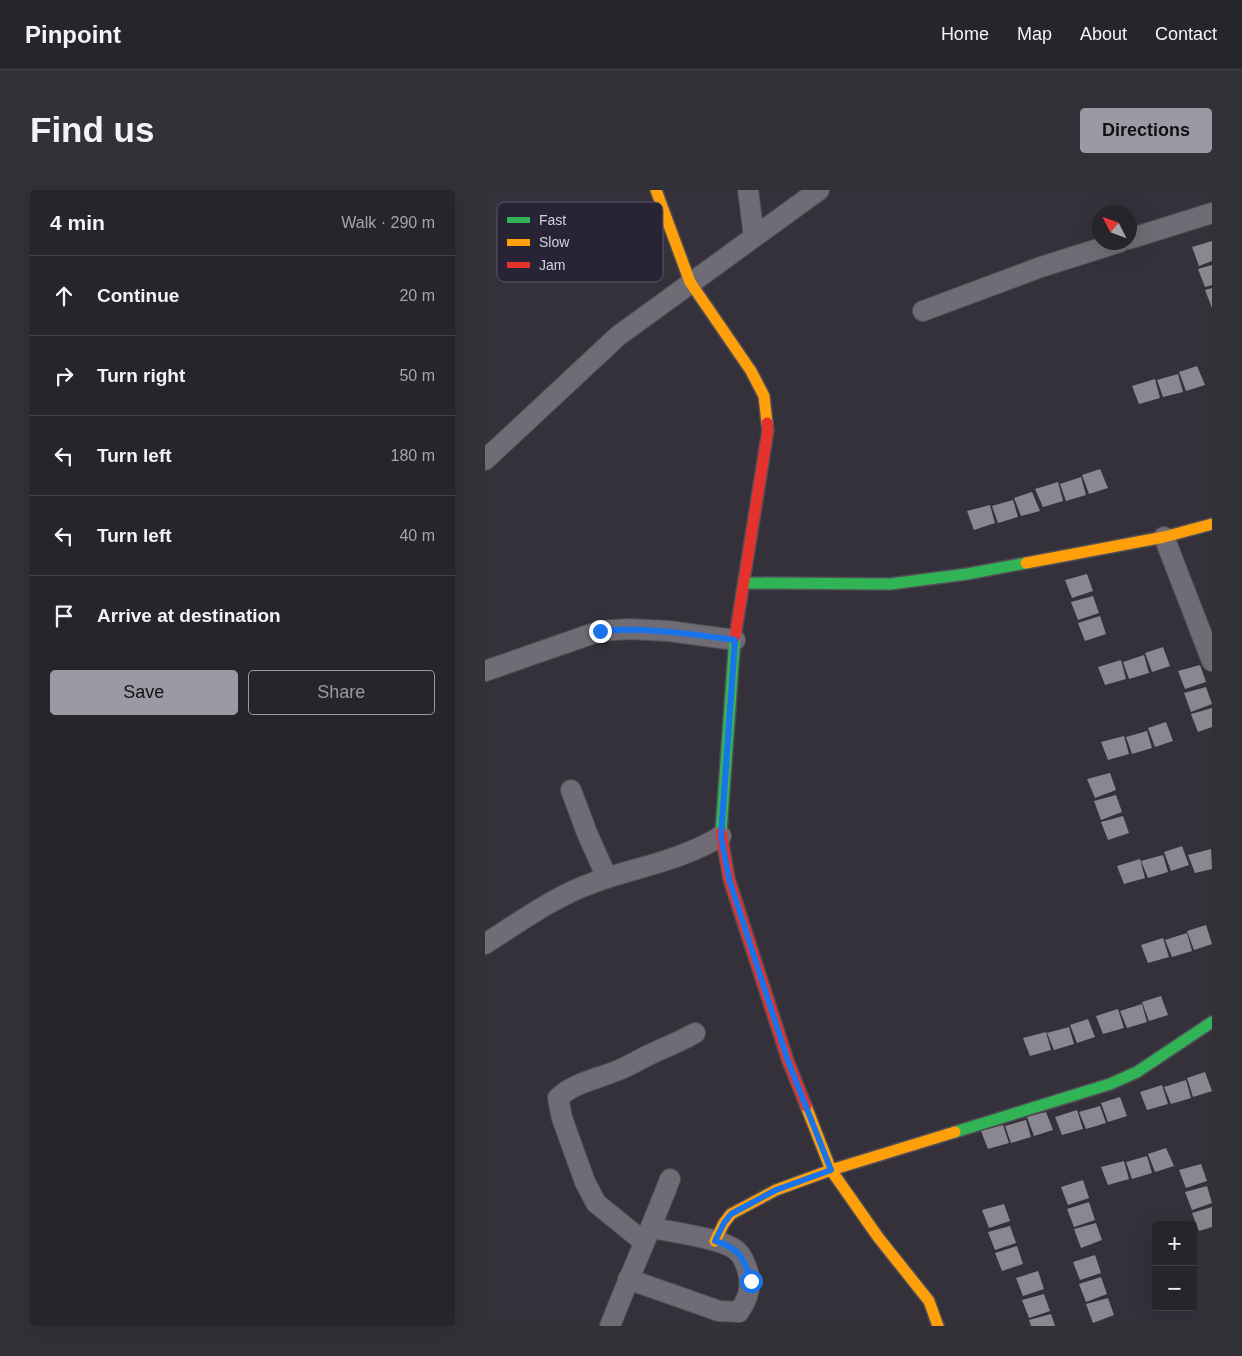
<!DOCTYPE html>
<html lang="en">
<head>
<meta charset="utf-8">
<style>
	body { margin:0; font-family:Helvetica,sans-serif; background:#333138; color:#f1f3f6 }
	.controls { position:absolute; right:15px; bottom:15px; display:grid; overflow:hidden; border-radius:5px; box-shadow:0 5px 20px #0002 }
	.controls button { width:45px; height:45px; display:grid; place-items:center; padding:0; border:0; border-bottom:1px solid #434248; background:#27252c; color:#f1f3f6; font:25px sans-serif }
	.compass { position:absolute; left:607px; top:15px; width:45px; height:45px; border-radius:50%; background:#27252c; box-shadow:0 5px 20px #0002; rotate:312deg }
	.stop { position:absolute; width:15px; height:15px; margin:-11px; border:4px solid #1a73e8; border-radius:50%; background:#fff }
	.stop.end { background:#1a73e8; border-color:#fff; box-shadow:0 1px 5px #0008 }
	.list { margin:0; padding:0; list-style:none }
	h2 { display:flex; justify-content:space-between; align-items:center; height:65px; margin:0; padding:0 20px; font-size:21px }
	h2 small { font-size:16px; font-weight:400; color:#a4a5a9 }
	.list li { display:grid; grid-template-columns:32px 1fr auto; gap:15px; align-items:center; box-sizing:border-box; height:80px; padding:0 20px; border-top:1px solid #434248 }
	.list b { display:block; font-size:19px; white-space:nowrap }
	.list em { font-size:16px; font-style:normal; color:#a4a5a9 }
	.actions { display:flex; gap:10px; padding:15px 20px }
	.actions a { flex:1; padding:11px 0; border:1px solid #9c99a4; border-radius:5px; text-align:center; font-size:18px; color:#9c99a4 }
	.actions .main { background:#9c99a4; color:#111 }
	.icon { flex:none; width:28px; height:28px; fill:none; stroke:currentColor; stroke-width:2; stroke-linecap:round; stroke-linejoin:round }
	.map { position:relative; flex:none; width:727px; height:1136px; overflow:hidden; border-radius:5px }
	header { display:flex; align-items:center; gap:30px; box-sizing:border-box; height:70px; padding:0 25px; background:#27252c; border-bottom:1px solid #434248 }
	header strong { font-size:24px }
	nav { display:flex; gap:28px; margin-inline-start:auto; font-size:18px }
	.intro { display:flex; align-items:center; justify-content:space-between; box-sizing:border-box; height:120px; padding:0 30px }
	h1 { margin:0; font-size:35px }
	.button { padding:12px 22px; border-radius:5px; background:#9c99a4; color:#111; font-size:18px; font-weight:700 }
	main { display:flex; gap:30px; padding:0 30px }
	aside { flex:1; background:#27252c; border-radius:5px; box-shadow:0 5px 20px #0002 }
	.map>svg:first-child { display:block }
	.building { fill:#8a8790 }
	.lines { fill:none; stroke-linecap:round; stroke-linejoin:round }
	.street-casing { stroke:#514e56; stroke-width:22 }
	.fast-casing { stroke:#514e56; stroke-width:14 }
	.slow-casing { stroke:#514e56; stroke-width:14 }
	.jam-casing { stroke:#514e56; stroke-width:14 }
	.street { stroke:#6f6c75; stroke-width:20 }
	.fast { stroke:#30b455; stroke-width:11 }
	.slow { stroke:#ff9f0a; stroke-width:11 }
	.jam { stroke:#e5322d; stroke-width:11 }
	.route { stroke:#1a73e8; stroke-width:6 }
	.key { fill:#282335; stroke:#5c5767; stroke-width:1 }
	.key-label { font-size:14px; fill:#d4d1dd }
</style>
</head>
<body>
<header>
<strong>Pinpoint</strong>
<nav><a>Home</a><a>Map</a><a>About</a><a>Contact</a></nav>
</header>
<div class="intro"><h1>Find us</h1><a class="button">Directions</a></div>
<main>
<aside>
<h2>4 min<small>Walk · 290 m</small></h2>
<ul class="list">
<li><svg class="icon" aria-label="ahead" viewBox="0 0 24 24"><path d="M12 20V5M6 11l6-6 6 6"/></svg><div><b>Continue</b></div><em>20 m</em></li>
<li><svg class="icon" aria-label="right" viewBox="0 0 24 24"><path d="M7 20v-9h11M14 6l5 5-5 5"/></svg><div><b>Turn right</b></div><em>50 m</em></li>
<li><svg class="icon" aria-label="left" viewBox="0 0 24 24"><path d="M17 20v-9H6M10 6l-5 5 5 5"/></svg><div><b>Turn left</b></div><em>180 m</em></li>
<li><svg class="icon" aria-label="left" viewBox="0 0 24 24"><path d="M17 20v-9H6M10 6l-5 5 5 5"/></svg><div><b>Turn left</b></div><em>40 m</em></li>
<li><svg class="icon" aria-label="arrive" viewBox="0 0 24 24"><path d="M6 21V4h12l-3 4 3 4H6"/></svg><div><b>Arrive at destination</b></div></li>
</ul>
<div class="actions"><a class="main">Save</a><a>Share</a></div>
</aside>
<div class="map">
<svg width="727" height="1136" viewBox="0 0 727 1136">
	<rect width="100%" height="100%" fill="#34313b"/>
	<path class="building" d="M727,51V71L714,76L707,57Z
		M727,75V95L720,97L713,79Z
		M727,98V118L720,100Z
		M712,176L720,195L701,201L694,182Z
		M693,184L698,202L678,207L672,190Z
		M670,189L675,208L654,214L647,196Z
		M615,279L623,298L604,304L597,285Z
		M596,287L601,305L581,311L575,294Z
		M573,292L578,311L558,317L550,299Z
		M547,302L555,321L536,326L529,308Z
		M528,310L533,327L513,333L507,316Z
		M505,315L510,333L489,340L482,321Z
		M602,384L608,401L587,408L580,390Z
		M608,406L614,423L593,430L586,412Z
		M615,426L621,444L600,451L593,433Z
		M678,457L685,476L667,482L660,463Z
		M659,465L664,483L644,489L638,472Z
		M636,470L641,489L620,495L613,477Z
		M715,475L721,492L700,499L693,481Z
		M721,497L727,514L706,522L699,503Z
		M727,518V537L713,542L706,524Z
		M681,532L688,551L670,557L663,538Z
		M662,541L667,558L647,564L641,547Z
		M639,546L644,564L623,570L616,552Z
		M625,583L631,600L610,608L602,589Z
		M631,605L637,622L616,630L609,611Z
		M638,626L644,643L623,650L616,632Z
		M697,656L704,675L686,681L679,662Z
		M726,659L727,679L710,683L703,665Z
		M678,665L683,682L663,688L656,671Z
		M655,669L660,688L639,694L632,676Z
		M721,735L727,754L709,760L702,741Z
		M702,743L707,761L687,767L680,750Z
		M678,748L684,767L663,773L656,755Z
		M676,806L683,825L664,831L657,812Z
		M657,814L662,832L642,838L635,821Z
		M633,819L639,838L618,844L611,826Z
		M603,829L610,847L592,853L585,835Z
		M584,837L589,854L569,860L562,843Z
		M561,842L566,860L545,866L538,848Z
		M720,882L727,901L708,907L702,888Z
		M701,890L706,908L686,914L679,897Z
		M677,895L683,914L662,920L655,902Z
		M635,907L642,926L623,932L616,913Z
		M615,916L621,933L601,939L594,922Z
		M592,920L598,939L577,945L570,927Z
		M561,922L568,940L549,946L542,927Z
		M541,930L546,947L526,953L520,936Z
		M518,935L524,953L503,959L496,941Z
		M681,958L689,976L670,982L663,964Z
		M662,966L667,983L647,989L641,972Z
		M639,971L644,989L623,995L616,977Z
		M716,974L722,991L701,998L694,980Z
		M598,990L604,1008L583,1015L576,997Z
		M722,996L727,1013L707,1020L700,1002Z
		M604,1012L610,1030L589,1037L582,1019Z
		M519,1014L525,1031L504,1038L497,1020Z
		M727,1017V1037L714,1041L707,1023Z
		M611,1033L617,1050L596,1058L589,1039Z
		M525,1036L531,1053L510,1060L503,1042Z
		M532,1056L538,1074L517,1081L510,1063Z
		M610,1065L616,1083L595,1090L588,1072Z
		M553,1081L559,1099L538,1106L531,1088Z
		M616,1087L622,1104L601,1112L594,1094Z
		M559,1104L565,1121L544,1128L537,1110Z
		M623,1108L629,1125L608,1133L601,1114Z
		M566,1124L570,1136H546L544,1130Z"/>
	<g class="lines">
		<g class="street-casing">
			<path id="street" d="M263,0L269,47
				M644,49L727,23
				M438,121L556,77L635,52
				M0,270L133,146L334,0
				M679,347L727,471
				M0,481L115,441L144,439L183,441L250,450
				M86,600L102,643L122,688
				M0,754C36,731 70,706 110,692C152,677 198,670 236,646
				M159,1052L111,1013L100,992L77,928L73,908C91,891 114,889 136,879C146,875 155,869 164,865C180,857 195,852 210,843
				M143,1089L234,1121L254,1122C263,1109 267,1097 263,1082C261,1075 258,1066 252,1061C238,1048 186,1042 166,1038
				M125,1136C144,1087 166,1039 185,989"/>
		</g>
		<g class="fast-casing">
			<path id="fast" d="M259,393L405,394L482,384L541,373
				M236,642L250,447
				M470,942L625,894L652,882L727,832"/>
		</g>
		<g class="slow-casing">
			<path id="slow" d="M171,0L205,92L266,181L279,206L282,233
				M541,373L679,347L727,334
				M321,916L346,980L393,1047L444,1111L453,1136
				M230,1051L239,1033L246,1024L291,1000L346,980L470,942"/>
		</g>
		<g class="jam-casing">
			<path id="jam" d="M250,447L283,240L282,233
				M236,642L244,689L303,871L321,916"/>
		</g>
		<use href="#street" class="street"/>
		<use href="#fast" class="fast"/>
		<use href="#slow" class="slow"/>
		<use href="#jam" class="jam"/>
	</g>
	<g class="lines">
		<path class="route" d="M115,441C161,437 205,444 250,450L236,646L244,689L303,871L346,980L291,1000L246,1024L239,1033L230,1051C255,1058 259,1069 266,1091"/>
	</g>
	<rect x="12" y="12" width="166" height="80" rx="8" class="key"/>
	<rect x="22" y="27" width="23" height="6" fill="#30b455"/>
	<rect x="22" y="49" width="23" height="7" fill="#ff9f0a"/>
	<rect x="22" y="72" width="23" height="6" fill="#e5322d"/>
	<g class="key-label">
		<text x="54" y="35">Fast</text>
		<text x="54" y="57">Slow</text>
		<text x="54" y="80">Jam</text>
	</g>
</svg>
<div class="controls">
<button>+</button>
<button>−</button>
</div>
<svg class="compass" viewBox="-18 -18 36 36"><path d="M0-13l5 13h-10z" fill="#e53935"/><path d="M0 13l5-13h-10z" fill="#a4a5a9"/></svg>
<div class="stop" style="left:266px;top:1091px"></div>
<div class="stop end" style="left:115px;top:441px"></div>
</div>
</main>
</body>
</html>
